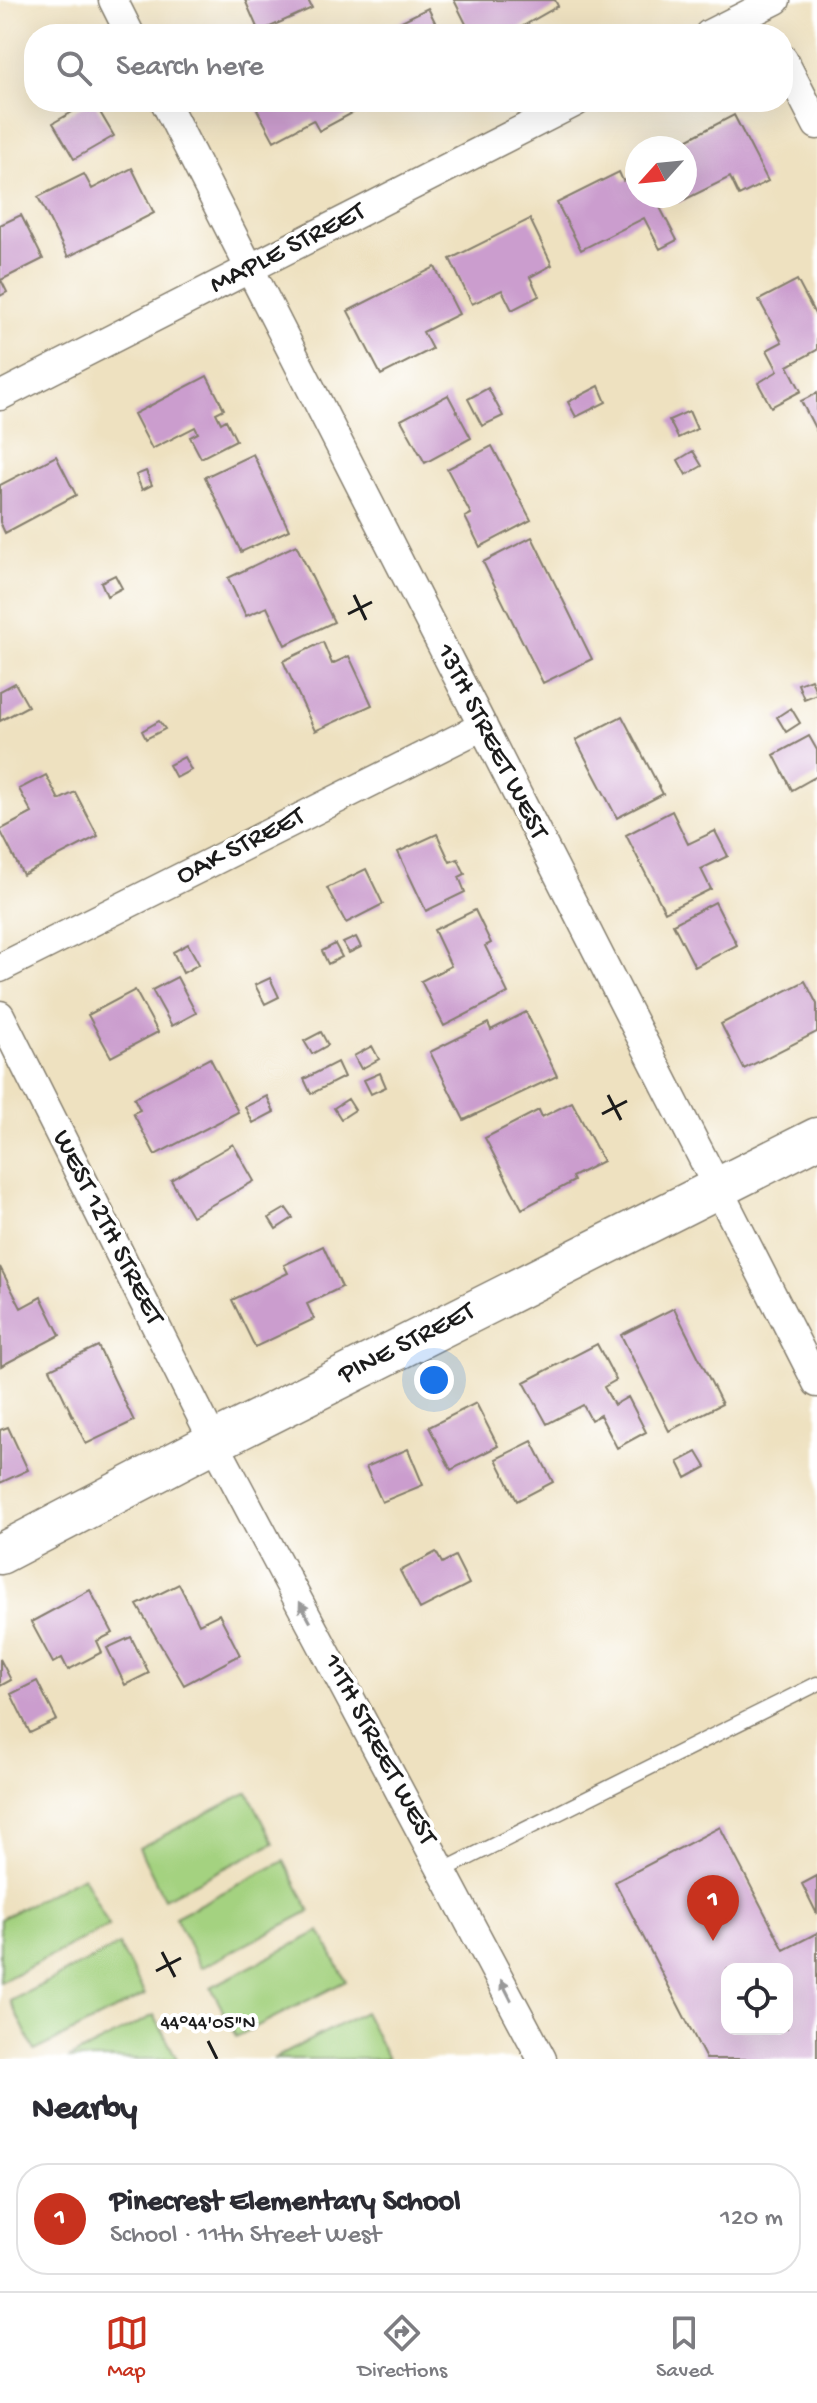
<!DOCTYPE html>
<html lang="en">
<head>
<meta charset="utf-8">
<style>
	body { margin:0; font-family:"Gochi Hand",sans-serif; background:#f7f7f7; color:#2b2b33 }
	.controls { position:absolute; right:24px; bottom:24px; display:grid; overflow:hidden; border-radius:16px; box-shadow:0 8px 32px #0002 }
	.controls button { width:72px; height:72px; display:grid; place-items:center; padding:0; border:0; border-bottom:2px solid #e1e1e2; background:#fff; color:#2b2b33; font:40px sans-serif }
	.compass { position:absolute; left:625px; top:136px; width:72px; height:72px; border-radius:50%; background:#fff; box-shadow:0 8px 32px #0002; rotate:243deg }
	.you { position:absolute; left:434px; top:1380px; width:28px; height:28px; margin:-20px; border:6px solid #fff; border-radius:50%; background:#1a73e8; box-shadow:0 0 0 12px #1a73e833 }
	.badge { display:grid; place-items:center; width:52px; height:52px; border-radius:50%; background:#c8321e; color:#fff; font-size:26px; font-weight:700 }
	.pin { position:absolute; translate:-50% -66px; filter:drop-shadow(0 2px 4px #0008) }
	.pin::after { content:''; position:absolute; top:42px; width:28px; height:24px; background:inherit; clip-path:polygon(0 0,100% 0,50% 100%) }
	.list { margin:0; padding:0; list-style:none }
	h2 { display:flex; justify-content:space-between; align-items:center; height:104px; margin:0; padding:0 32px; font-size:34px }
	h2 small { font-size:26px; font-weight:400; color:#7c7c81 }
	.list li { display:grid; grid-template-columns:52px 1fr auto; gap:24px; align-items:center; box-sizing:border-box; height:112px; margin:0 16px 16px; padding:0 16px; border:2px solid #e1e1e2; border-radius:32px }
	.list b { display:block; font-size:30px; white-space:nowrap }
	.list p { margin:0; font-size:26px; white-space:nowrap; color:#7c7c81 }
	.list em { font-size:26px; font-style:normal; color:#7c7c81 }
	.icon { flex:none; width:44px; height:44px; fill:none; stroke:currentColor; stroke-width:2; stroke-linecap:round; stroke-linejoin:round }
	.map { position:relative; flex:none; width:817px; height:2059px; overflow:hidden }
	.search { position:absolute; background:#fff; box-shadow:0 8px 32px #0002; left:24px; right:24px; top:24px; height:88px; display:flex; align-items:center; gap:20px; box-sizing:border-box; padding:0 28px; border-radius:32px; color:#7c7c81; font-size:30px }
	.sheet { height:232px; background:#fff }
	nav { display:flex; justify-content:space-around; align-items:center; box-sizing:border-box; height:112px; border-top:2px solid #e1e1e2; background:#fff; font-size:22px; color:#7c7c81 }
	nav a { display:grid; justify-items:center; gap:4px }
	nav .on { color:#c8321e }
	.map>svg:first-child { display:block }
	.green { fill:#a4d280; stroke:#60774e; stroke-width:2 }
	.building { fill:#cb9dce; fill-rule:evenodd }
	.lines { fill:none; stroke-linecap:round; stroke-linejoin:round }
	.lane-casing { stroke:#857e6e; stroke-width:17 }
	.street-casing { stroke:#857e6e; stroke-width:31 }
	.secondary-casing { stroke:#857e6e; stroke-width:43 }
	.lane { stroke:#fff; stroke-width:14 }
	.street { stroke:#fff; stroke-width:28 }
	.secondary { stroke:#fff; stroke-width:40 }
	.oneway { fill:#999 }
	.ticks { fill:none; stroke:#1c1c1c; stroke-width:3 }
	.labels { text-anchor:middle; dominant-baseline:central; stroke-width:8; stroke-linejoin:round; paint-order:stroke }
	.street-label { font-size:28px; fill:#1c1c1c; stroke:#fff }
	.ticks-label { font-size:20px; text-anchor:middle; fill:#1c1c1c; stroke:#fff; stroke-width:8; stroke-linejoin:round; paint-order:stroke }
</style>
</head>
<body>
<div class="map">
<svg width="817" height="2059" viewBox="0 0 817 2059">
	<rect width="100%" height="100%" fill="#fff"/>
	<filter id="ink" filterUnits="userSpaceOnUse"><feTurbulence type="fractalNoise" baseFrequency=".0125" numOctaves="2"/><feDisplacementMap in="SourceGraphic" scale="16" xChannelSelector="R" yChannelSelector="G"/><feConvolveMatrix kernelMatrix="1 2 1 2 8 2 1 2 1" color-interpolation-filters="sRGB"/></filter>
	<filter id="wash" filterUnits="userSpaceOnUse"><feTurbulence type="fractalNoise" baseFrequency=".006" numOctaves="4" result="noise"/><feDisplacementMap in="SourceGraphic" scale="32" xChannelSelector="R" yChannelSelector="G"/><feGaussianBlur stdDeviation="1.8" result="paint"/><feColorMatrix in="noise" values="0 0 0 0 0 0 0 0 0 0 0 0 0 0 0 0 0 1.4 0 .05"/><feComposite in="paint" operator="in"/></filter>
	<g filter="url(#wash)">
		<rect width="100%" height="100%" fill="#eee1c0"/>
		<path class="green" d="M248,1792L274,1843L164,1899L139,1848Z
			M284,1861L310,1911L201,1968L175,1917Z
			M83,1876L109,1926L0,1982V1919Z
			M320,1931L346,1981L236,2037L211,1987Z
			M119,1945L145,1995L35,2051L10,2001Z
			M364,2012L388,2059H273Z
			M154,2015L177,2059H68Z"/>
		<g id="blocks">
			<path class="building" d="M245,0H308L312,8L259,32Z
				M454,0H555L558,6L509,34H471Z
				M428,8L441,34H375Z
				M90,102H94L114,136L74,159L53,123Z
				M253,102H351L356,111L319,131L313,120L274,141Z
				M734,115L768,181L739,196L730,177L678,203L674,196H685V148H671Z
				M132,168L154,213L68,257L38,197L84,174L92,189Z
				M619,172L623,181L637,174V196H654L677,240L660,249L644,218L581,250L557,203Z
				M21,215L43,259L1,280L7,292L0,296V225Z
				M530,219L552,265L530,277L539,296L512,310L502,290L472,304L450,259Z
				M435,267L459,314L423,332L432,349L381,375L348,311Z
				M797,280L817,318V350L788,366L801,391L771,407L758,383L778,371L767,350L782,342L759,300Z
				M207,376L224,409L216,413L221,423L226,420L236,440L201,458L190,437L198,433L195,427L152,449L134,414Z
				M599,386L606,402L576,417L568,402Z
				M488,388L503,416L482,426L468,399Z
				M817,393V432L801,401Z
				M448,395L471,438L425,463L401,420Z
				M689,411L697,429L678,438L669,420Z
				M492,446L531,520L480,547L465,517L471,514L447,469Z
				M693,451L702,466L686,475L678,460Z
				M253,454L289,530L241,552L205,477Z
				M56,456L76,495L5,533L0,522V485Z
				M146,471L152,485L142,490L136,475Z
				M532,537L592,659L543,683L483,562Z
				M296,545L334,622L285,645L267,607L246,616L228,578Z
				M115,575L122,588L107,596L101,582Z
				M323,642L332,664L349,656L372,705L315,731L283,661Z
				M811,679L817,694L804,699L798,684Z
				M15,683L28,706L0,721V691Z
				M791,708L800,723L786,732L777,717Z
				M622,716L663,794L617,818L576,740Z
				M159,721L165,729L146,739L142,731Z
				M809,736L817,750V776L792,790L774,755Z
				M184,757L191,770L176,778L169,765Z
				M46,775L59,800L75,792L98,836L23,875L0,830L32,813L19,789Z
				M672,811L688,844L715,831L728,856L701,869L711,889L665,912L626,835Z
				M437,834L450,862L458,859L465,874L459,877L465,892L426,911L398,852Z
				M366,869L383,904L346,923L327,888Z
				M715,902L737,945L695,967L673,924Z
				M475,910L491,943L485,946L508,993L444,1026L421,981L451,966L434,930Z
				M356,937L361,947L349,953L343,943Z
				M188,944L199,964L183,973L173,952Z
				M335,944L342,957L328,964L322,951Z
				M177,977L196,1013L172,1026L152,990Z
				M270,978L279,997L265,1004L255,985Z
				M805,981L817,1004V1032L744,1069L721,1024Z
				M135,990L158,1032L111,1057L88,1015Z
				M526,1012L557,1076L464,1120L430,1052L488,1023L491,1030Z
				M321,1032L328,1045L312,1054L304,1041Z
				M372,1046L379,1059L361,1069L354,1056Z
				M210,1058L238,1112L155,1155L133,1113L140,1110L134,1098Z
				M337,1062L344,1077L311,1094L304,1079Z
				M380,1073L386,1087L371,1094L364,1080Z
				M267,1096L274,1112L253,1123L245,1107Z
				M348,1099L355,1110L341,1119L334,1108Z
				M572,1102L603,1161L572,1177L574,1181L522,1209L485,1138L539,1110L542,1117Z
				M233,1144L254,1181L192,1216L171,1180Z
				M286,1208L293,1218L276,1229L269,1218Z
				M323,1246L342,1287L307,1304L314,1319L255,1347L232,1300L288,1273L284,1265Z
				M0,1267L21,1308L41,1297L60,1335L1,1366Z
				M674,1308L722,1404L669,1431L621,1335Z
				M597,1344L616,1380L604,1387L614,1405L628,1397L646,1432L617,1448L600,1415L591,1420L583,1405L547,1424L524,1382Z
				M98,1346L134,1421L86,1444L50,1369Z
				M476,1403L498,1446L451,1470L429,1427Z
				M8,1427L28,1470L0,1483V1430Z
				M532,1441L553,1482L517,1501L496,1459Z
				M408,1449L423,1485L382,1502L366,1467Z
				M697,1452L706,1467L686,1478L678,1462Z
				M436,1552L442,1563L455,1556L469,1584L420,1609L400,1571Z
				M179,1584L199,1624L219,1614L240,1655L184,1685L137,1605Z
				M90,1590L113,1633L97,1641L102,1652L68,1670L62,1658L53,1663L31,1622Z
				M131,1637L149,1673L125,1685L107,1648Z
				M0,1659L11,1680L0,1686Z
				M37,1681L57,1720L30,1733L11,1694Z
				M720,1827L784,1950L817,1933V2059H706L615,1882ZM727,1969H787V2029H727Z
				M817,1876V1914L802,1884Z"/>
		</g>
	</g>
	<g filter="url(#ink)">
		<use href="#blocks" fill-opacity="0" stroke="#857e6e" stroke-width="2"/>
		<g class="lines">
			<g class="lane-casing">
				<path id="lane" d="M444,1870L817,1684"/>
			</g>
			<g class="street-casing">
				<path id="street" d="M113,0L130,34
					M709,34L776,0
					M783,59L817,125
					M165,102L817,1383
					M0,396L576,102
					M0,968L483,726
					M0,1015L214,1442L542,2059"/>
			</g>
			<g class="secondary-casing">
				<path id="secondary" d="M0,1554L214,1442L817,1138"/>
			</g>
			<use href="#lane" class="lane"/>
			<use href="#street" class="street"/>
			<use href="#secondary" class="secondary"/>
		</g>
		<defs><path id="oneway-solid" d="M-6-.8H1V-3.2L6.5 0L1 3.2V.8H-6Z" transform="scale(2)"/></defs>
		<g class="oneway">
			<use href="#oneway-solid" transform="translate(305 1612) rotate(-118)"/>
			<use href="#oneway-solid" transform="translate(506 1990) rotate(-117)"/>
		</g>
	</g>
	<path class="ticks" d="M354,595L366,620M348,614L372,602M608,1095L621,1120M602,1114L627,1101M162,1952L175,1977M156,1971L181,1958M208,2041L217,2059"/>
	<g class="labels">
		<g class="street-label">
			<text transform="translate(288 249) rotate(-27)">MAPLE STREET</text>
			<text transform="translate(491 742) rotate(63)">13TH STREET WEST</text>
			<text transform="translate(241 847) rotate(-27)">OAK STREET</text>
			<text transform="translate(107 1228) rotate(63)">WEST 12TH STREET</text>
			<text transform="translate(407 1344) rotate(-27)">PINE STREET</text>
			<text transform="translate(379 1750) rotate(62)">11TH STREET WEST</text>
		</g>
	</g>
	<g class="ticks-label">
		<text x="208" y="2028">44°44'05"N</text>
	</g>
</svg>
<div class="controls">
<button><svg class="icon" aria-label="locate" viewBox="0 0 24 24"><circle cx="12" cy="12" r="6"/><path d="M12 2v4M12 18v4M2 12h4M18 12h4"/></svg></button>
</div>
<svg class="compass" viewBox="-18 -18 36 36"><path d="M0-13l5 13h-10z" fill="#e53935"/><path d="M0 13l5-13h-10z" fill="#7c7c81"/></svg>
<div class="you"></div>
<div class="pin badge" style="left:713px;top:1941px">1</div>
<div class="search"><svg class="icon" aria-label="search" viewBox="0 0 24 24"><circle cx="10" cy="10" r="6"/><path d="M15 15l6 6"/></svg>Search here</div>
</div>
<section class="sheet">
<h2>Nearby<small></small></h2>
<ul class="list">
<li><span class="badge">1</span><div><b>Pinecrest Elementary School</b><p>School · 11th Street West</p></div><em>120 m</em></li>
</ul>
</section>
<nav>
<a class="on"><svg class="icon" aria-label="map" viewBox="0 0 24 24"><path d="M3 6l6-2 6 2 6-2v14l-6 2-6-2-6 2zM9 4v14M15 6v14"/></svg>Map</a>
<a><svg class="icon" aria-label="directions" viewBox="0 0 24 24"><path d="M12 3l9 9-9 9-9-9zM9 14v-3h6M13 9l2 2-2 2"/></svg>Directions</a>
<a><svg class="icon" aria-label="saved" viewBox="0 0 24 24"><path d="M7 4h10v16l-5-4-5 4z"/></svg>Saved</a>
</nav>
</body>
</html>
